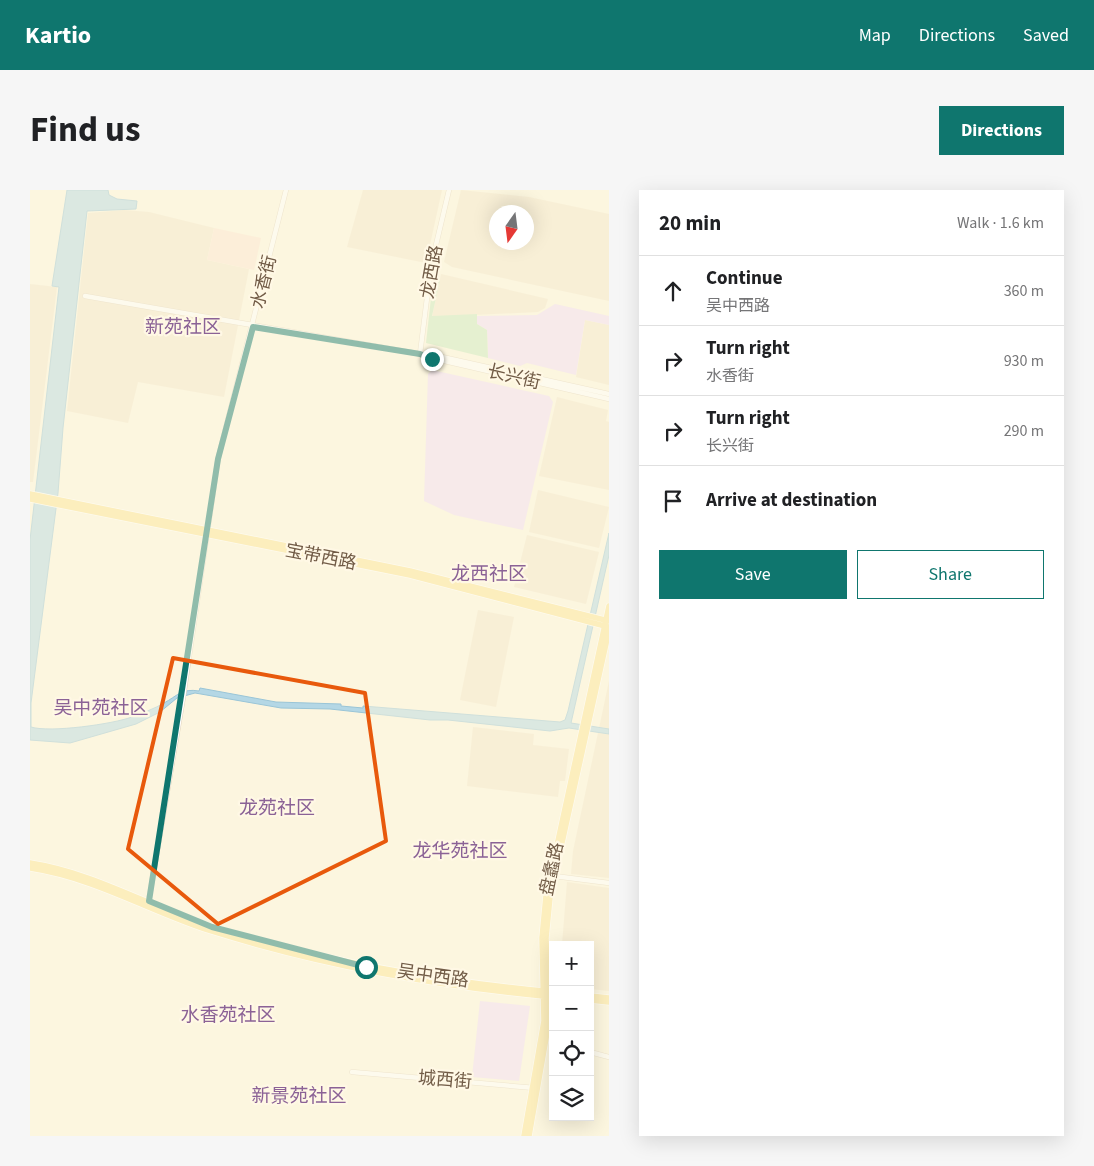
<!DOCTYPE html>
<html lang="en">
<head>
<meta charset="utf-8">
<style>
	body { margin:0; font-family:"Source Sans 3","Noto Sans SC",sans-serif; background:#f6f6f6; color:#202124 }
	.controls { position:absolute; right:15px; bottom:15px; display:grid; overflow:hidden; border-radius:0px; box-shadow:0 5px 20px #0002 }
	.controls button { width:45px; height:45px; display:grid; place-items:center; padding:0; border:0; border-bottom:1px solid #e0e0e0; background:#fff; color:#202124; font:25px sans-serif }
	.compass { position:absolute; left:459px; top:15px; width:45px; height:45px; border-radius:50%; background:#fff; box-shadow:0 5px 20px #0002; rotate:194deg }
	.stop { position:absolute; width:15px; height:15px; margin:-11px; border:4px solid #0f766e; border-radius:50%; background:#fff }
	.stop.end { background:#0f766e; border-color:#fff; box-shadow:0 1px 5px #0008 }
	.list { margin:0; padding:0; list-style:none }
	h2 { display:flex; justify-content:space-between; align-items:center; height:65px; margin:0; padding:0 20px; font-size:21px }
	h2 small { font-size:16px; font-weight:400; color:#757577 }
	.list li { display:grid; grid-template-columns:32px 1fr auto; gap:15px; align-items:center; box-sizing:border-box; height:70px; padding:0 20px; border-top:1px solid #e0e0e0 }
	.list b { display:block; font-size:19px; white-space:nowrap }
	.list p { margin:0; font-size:16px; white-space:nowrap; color:#757577 }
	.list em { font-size:16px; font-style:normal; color:#757577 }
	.actions { display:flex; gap:10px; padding:15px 20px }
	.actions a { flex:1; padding:11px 0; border:1px solid #0f766e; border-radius:0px; text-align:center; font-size:18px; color:#0f766e }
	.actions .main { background:#0f766e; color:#fff }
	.icon { flex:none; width:28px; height:28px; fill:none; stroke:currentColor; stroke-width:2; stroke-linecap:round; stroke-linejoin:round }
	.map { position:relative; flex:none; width:579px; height:946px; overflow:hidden; border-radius:0px }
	header { display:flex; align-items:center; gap:30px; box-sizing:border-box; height:70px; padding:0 25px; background:#0f766e; color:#fff }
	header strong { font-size:24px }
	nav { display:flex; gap:28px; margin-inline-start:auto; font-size:18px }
	.intro { display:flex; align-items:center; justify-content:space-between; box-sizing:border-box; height:120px; padding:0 30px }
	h1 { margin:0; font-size:35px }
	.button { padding:12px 22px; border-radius:0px; background:#0f766e; color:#fff; font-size:18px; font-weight:700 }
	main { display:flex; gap:30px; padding:0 30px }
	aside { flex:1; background:#fff; border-radius:0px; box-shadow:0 5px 20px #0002 }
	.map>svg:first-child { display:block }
	.residential { fill:#f4e7cd; fill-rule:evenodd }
	.commercial { fill:#fde5d2 }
	.education { fill:#f1dcf8 }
	.green { fill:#cae9be }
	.water { fill:#b4d7e5; stroke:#9ac5d7 }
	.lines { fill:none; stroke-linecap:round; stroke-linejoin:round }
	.minor-casing { stroke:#e0d1bb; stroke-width:5.5 }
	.major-casing { stroke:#fff; stroke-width:7 }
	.minor { stroke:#fff; stroke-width:4.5 }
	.major { stroke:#fce496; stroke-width:5.5 }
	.route { stroke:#0f766e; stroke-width:6 }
	.marked { fill:none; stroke:#e8590c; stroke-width:4; stroke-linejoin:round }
	.labels { text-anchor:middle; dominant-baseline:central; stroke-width:4.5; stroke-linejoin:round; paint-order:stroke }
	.street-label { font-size:18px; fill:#725c47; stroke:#fff8e5 }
	.neighbourhood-label { font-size:19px; fill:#8b6296; stroke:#fff8e5 }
</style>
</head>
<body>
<header>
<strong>Kartio</strong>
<nav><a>Map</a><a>Directions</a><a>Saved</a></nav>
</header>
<div class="intro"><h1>Find us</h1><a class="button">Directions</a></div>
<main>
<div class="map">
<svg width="579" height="946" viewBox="0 0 579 946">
	<rect width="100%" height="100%" fill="#fcf5df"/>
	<path class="residential" d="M333,0H412L396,73L317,57Z
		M431,0L499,7L579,24V111L422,77L414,72ZM467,22H497V52H467Z
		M94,20L119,22L184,38L177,70L219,79L194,207L108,192L98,233L37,221L58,23Z
		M411,84L518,109L515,118L508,122L402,127Z
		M0,94L27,97L3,292H0Z
		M555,130L579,135V195L546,187Z
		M527,207L578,220L576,231L579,232V300L509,286Z
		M508,300L579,317L569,358L499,342Z
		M497,345L569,362L556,414L484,397Z
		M448,420L484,427L466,517L430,510Z
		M579,491V688L541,684L543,661Z
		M443,537L504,544L503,555L539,559L535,591H530L528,607L437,596Z
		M537,692L579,698V801L560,799V755H532Z"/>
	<path class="commercial" d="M184,38L231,48L224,80L177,70Z"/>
	<path class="education" d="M525,114L579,126V135L555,130L546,185L497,173L490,176L458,168L457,140L447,134V126L507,125Z
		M402,180L519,206L523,212L493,340L424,325L394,311L398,184Z
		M450,811L500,816L489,891L442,887Z"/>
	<path class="green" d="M403,90H410L402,126L447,124V134L457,140L458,168L396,153Z"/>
	<path class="water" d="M37,0H78L79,5L87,9L107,11L106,19L57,21L33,238L28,303L1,513V537C20,543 83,534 102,527C112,523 124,519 134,513C147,506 152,498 169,501L170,498L246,512L311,514V516L333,518V516L530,532L535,530L538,521L579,343V365L541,533L579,539V544L539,538L520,541L418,530H400L300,519L251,518L165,503L147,508L130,522L106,534L40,553L0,550V350L29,97L22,96Z"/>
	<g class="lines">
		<g class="minor-casing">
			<path id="minor" d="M55,106L390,164L403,165L579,204
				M390,164L401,76L419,0
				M393,166L579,209
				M524,686L579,693
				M118,715L153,508L188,269L256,0
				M560,862L579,867
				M322,882L505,898"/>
		</g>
		<g class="major-casing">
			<path id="major" d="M0,304L380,381L579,431
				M0,309L380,385L579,437
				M0,673C65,683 120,717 182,737C292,771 407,791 523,802
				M0,678C65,688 117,720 178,740C290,775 406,796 523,807
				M560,806L579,808
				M560,810L579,812
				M494,946L514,831L512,748L516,706L579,416
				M499,946L519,831L516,748L520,707L579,440"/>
		</g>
		<use href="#minor" class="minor"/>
		<use href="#major" class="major"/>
	</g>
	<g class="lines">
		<path class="route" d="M336,777L182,737L119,711L188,269L223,137L390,164L402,169"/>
	</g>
	<path d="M0 0H579V946H0ZM143,468L335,503L356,651L188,734L98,659Z" fill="#fcf5df" fill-opacity=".55" fill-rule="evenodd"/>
	<path class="marked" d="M143,468L335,503L356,651L188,734L98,659Z"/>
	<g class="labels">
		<g class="street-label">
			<text transform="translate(402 82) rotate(-80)">龙西路</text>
			<text transform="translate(234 92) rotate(-76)">水香街</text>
			<text transform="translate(484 187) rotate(13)">长兴街</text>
			<text transform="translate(291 367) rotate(11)">宝带西路</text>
			<text transform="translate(522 679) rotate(-78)">盘蠡路</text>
			<text transform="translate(403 786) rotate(8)">吴中西路</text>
			<text transform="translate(415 890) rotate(5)">城西街</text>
		</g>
		<g class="neighbourhood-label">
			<text x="153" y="137">新苑社区</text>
			<text x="459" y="384">龙西社区</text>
			<text x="71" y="518">吴中苑社区</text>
			<text x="247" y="618">龙苑社区</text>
			<text x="430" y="661">龙华苑社区</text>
			<text x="198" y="825">水香苑社区</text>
			<text x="269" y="906">新景苑社区</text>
		</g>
	</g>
</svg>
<div class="controls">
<button>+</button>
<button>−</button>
<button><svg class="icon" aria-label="locate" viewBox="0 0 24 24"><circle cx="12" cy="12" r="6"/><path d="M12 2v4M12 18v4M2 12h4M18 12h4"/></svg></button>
<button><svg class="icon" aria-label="layers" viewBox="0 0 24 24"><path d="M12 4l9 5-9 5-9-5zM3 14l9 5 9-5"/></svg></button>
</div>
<svg class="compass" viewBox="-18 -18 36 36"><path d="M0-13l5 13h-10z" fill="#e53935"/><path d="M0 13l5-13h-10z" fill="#757577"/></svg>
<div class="stop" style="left:336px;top:777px"></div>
<div class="stop end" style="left:402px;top:169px"></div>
</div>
<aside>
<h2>20 min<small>Walk · 1.6 km</small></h2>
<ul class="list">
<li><svg class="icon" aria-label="ahead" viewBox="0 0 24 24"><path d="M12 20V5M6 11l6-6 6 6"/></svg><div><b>Continue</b><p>吴中西路</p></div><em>360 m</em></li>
<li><svg class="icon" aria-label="right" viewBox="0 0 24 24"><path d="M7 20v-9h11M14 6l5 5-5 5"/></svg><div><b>Turn right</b><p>水香街</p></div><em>930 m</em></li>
<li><svg class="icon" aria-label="right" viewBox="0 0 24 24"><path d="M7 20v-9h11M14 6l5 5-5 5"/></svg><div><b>Turn right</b><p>长兴街</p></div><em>290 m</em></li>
<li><svg class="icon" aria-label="arrive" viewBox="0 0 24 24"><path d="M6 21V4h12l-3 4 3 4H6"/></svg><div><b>Arrive at destination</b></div></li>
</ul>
<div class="actions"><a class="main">Save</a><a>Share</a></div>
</aside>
</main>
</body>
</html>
